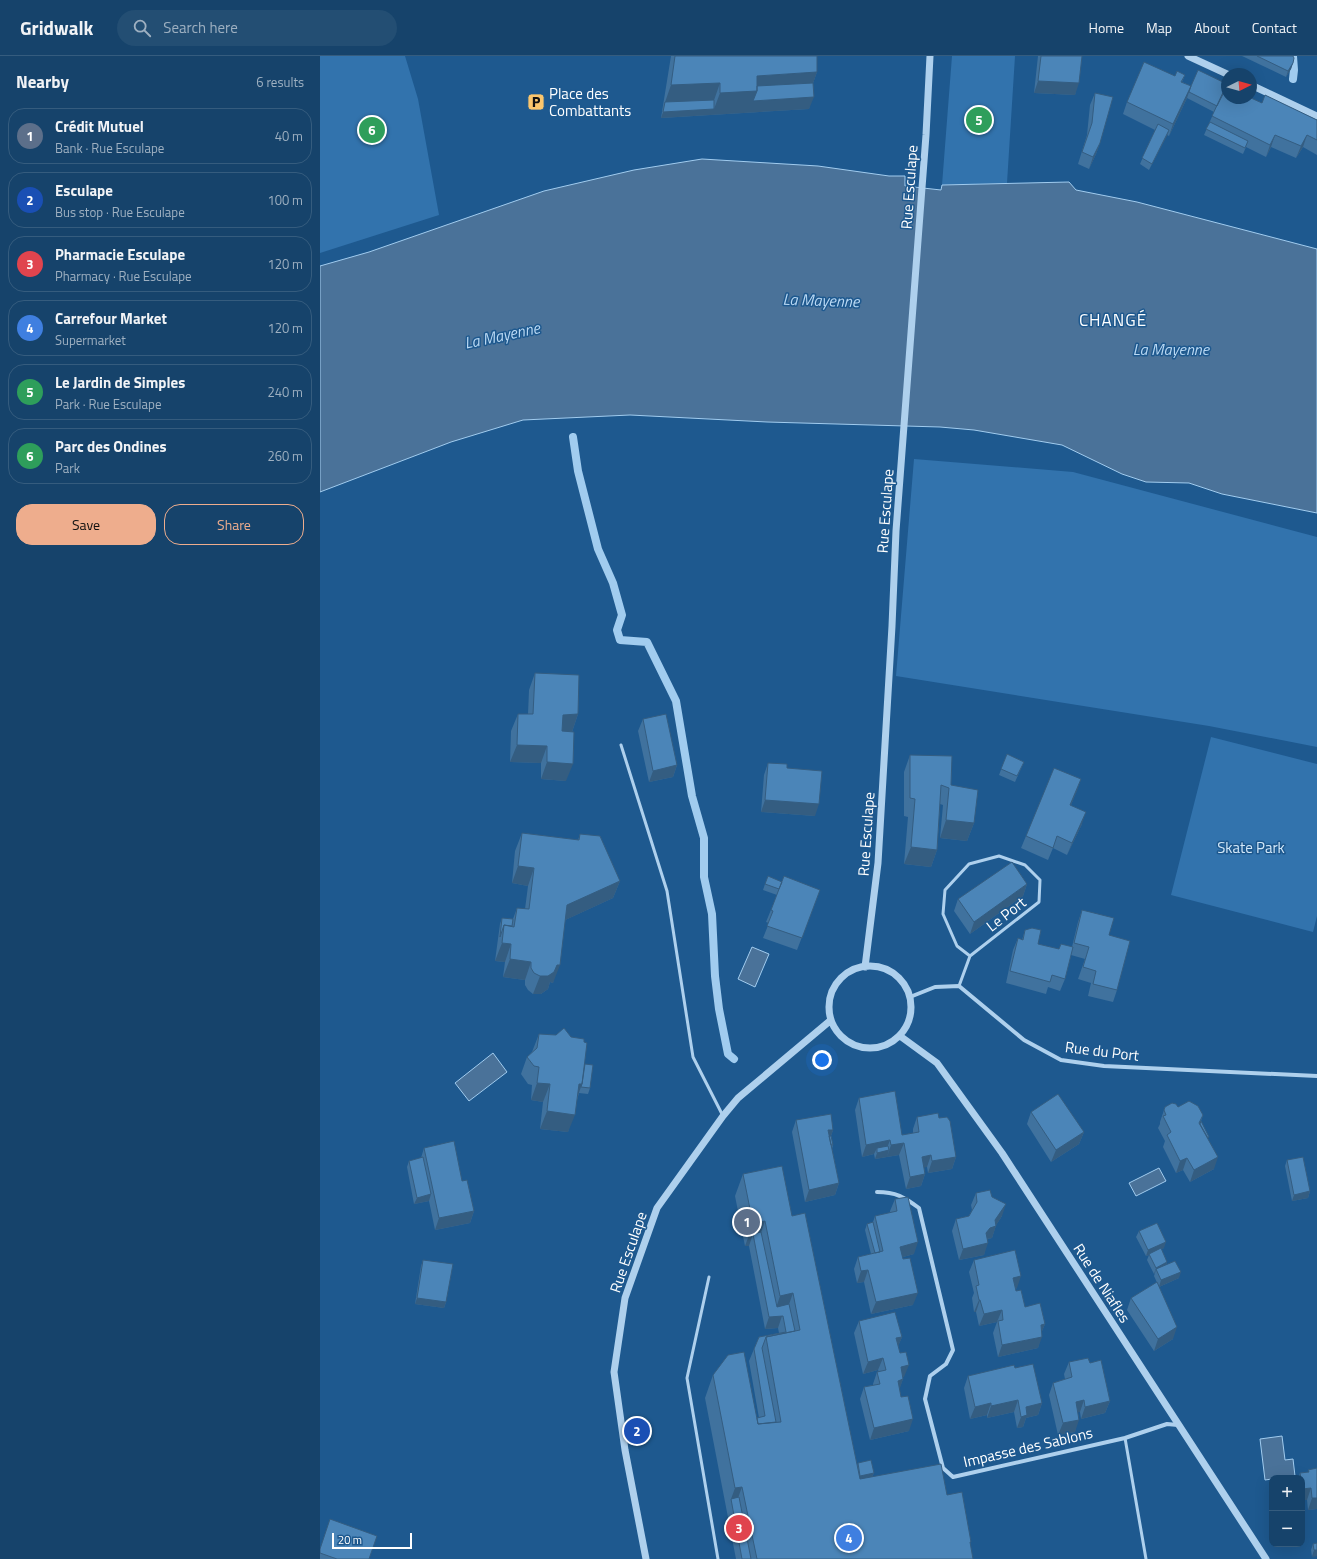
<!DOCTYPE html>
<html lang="en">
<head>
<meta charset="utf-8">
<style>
	body { margin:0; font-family:"Titillium Web",sans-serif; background:#234e73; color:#f1f3f6 }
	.controls { position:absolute; right:12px; bottom:12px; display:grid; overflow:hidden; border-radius:8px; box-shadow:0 4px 16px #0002 }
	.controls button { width:36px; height:36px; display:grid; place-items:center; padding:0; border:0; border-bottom:1px solid #355c7e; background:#16436b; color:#f1f3f6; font:20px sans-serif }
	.compass { position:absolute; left:901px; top:12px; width:36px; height:36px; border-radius:50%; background:#16436b; box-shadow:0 4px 16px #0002; rotate:85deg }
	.scale { position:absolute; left:12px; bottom:10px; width:80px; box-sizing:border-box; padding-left:4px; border:2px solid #fff; border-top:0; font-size:11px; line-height:14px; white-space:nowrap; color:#fff; -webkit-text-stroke:3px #1e598f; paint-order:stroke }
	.you { position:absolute; left:502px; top:1004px; width:14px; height:14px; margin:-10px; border:3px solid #fff; border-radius:50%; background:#1a73e8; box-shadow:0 0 0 6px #1a73e833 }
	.badge { display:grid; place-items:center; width:26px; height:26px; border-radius:50%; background:#eead8d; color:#fff; font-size:13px; font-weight:700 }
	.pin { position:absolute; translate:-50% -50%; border:2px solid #fff; box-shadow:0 1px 4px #0006 }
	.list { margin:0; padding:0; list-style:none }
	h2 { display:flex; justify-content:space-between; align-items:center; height:52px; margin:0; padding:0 16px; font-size:17px }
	h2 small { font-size:13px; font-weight:400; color:#9eb0c1 }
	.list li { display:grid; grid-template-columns:26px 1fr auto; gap:12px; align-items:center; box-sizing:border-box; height:56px; margin:0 8px 8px; padding:0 8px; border:1px solid #355c7e; border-radius:16px }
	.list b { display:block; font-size:15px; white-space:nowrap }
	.list p { margin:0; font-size:13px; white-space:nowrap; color:#9eb0c1 }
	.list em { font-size:13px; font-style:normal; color:#9eb0c1 }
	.actions { display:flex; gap:8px; padding:12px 16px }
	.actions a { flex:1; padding:9px 0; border:1px solid #eead8d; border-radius:16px; text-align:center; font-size:14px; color:#eead8d }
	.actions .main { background:#eead8d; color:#111 }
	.icon { flex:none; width:22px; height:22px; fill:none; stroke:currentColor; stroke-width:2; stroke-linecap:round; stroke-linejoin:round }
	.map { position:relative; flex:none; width:997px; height:1503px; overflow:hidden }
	header { display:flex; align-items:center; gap:24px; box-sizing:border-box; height:56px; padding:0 20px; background:#16436b; border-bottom:1px solid #355c7e }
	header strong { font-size:19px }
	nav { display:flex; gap:22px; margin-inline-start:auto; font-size:14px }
	.search { width:280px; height:36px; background:#234e73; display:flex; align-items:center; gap:10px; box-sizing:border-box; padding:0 14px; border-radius:22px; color:#9eb0c1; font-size:15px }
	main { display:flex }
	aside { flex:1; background:#16436b }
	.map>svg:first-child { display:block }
	.green { fill:#3273ad }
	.water { fill:#4a7299; stroke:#a1ccef }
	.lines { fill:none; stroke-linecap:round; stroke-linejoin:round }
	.stream { stroke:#a1ccef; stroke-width:8 }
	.service { stroke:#aed0ed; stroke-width:3 }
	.minor { stroke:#aed0ed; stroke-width:4 }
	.tertiary { stroke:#aed0ed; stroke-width:7 }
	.wall { fill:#40729e }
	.shaded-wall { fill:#345d81 }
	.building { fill:#4b85b8; stroke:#345d81 }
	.labels { text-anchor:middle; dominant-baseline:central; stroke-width:3; stroke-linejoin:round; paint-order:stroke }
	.poi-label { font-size:15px; fill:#fff; stroke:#1e598f; text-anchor:start }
	.street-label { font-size:15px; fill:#fff; stroke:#1e598f }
	.park-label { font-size:15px; fill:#d3e8f9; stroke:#1e598f }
	.water-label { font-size:16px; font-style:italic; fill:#bad9f4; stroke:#1e598f }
	.quarter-label { font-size:17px; letter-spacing:1px; fill:#fff; stroke:#1e598f }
</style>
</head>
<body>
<header>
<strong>Gridwalk</strong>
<div class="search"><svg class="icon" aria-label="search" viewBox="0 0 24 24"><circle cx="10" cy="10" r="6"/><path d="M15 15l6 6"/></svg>Search here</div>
<nav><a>Home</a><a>Map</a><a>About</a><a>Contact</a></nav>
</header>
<main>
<aside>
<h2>Nearby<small>6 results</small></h2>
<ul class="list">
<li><span class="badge" style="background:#5c6f8a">1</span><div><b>Crédit Mutuel</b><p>Bank · Rue Esculape</p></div><em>40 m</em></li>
<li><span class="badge" style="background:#1a4fb4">2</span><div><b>Esculape</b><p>Bus stop · Rue Esculape</p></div><em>100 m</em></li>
<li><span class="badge" style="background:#e0444e">3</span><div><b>Pharmacie Esculape</b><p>Pharmacy · Rue Esculape</p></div><em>120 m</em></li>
<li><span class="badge" style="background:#3f7fe0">4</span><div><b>Carrefour Market</b><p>Supermarket</p></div><em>120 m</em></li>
<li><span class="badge" style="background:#2e9e5b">5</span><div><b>Le Jardin de Simples</b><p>Park · Rue Esculape</p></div><em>240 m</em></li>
<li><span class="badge" style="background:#2e9e5b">6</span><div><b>Parc des Ondines</b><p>Park</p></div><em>260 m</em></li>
</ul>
<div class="actions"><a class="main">Save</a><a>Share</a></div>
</aside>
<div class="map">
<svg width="997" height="1503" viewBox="0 0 997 1503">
	<rect width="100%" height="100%" fill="#1e598f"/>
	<path class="green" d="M0,0H85L98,43L119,159L0,197Z
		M632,0H695L687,127L622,129Z
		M594,403L753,416L997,481V691L889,670L576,620Z
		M891,681L997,708V860L993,876L851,839Z"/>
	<path class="water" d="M382,103L498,110L569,120H585V130L621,134L622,129L749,126L756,134L817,146L997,193V457L902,438L869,427L826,426L802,418L742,389L654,374L620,371L447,366L310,359L203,364L131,386L0,436V210L49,196L224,135L314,114Z
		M432,891L449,898L435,931L418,923Z
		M173,997L187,1016L149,1045L135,1027Z
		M839,1112L846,1125L816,1140L809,1127Z
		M962,1380L965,1404L973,1403L975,1420L952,1422V1423L945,1424L940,1383Z"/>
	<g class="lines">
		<path class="stream" d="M973,23L974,14L973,0
			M253,381L258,415L278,493L293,527L302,559L297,574L300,584L327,586L356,645L372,740L384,782V821L392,858L395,920L399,953L408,998L414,1003"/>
		<path class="service" d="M301,689L347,835L373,1001L403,1060
			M639,930L650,900L719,846L720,824L705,809L679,800L649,808L625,834L623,858L637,890L650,900
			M389,1221L367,1322L398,1503
			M805,1382L826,1503"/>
		<path class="minor" d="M590,941L615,931L639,930L704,984L741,1004L784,1010L997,1020
			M557,1136C576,1136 584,1141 599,1152L633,1294L626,1308L610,1320L605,1343L623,1412L633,1421L805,1382L847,1368L858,1369"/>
		<path class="tertiary" d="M868,0L907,18
			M931,29L997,60
			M509 951a41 41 0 1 1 82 0a41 41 0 1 1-82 0Z
			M545,911L558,807L572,570L576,475L606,79L610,0
			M580,980L617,1007L682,1097L946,1503
			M326,1503L305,1394L294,1316L305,1242L337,1152L403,1060L418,1042L511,964"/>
	</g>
	<path class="wall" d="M351,0H497V16L493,27L489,53L341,62Z
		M718,0H762L755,39L714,37Z
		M922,0H973V7L971,13L966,21Z
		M865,19L862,26L871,30L907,42L942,47L997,64V99L983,91L976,102L951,91L946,101L926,91L923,98L884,79L894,56L867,42L849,80L847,79L829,114L820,108L835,74L803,58L807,46L855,20Z
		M775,37L780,87L776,98L769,113L758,108L767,79L770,49Z
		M215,617L258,658L252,676H247L246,725L221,723V707L190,706L191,675L198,658H208L209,634Z
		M323,663L357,709L353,721L329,726L318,675Z
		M687,698L704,706L695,726L679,719Z
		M590,699L631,729L654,767L647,785L620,782L623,749L620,748L617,794L611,811L584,808L588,761L584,760V716Z
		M448,707L467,712L495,760L441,756L444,719Z
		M761,723L751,749L762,768L747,799L733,792L728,804L701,792L706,780Z
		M202,777L258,784L260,778L300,825L293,842L245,864L233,927L230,926L228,933L221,938H213L208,934L205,929V924L183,921L185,906L175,905L180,868L182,862L193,863L197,852L205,853L208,830L192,827L195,795Z
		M462,826L500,834L477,894L443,882L449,867L446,866L457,839L443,834L445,828Z
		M707,828L703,840L650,878L634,855L638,843Z
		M762,854L789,879L797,934L793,946L768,940L771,927L758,923L765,903L751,899L745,923L740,935L728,931L726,938L686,927L693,894L698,882L702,884L705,874L718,888L739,893L741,888L752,891L758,866Z
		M219,978L251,981L264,986L265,1008L270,1032L268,1038L259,1037L248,1076L220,1073L223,1046L211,1044L212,1029L208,1028L201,1018L207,1001L212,996Z
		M539,1042L582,1079L593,1077V1073L597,1061L619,1062L636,1101L632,1113L608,1117L607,1111H604L605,1118L601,1130L586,1133L579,1099L555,1103L554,1098L542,1101L535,1054Z
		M845,1051H858L883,1059L881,1065L888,1083L894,1113L870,1126L863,1114L856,1117L843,1091L845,1085L838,1072L840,1068V1066Z
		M711,1056L764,1076L759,1088L731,1106L707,1068Z
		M476,1064L513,1074L511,1080L513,1089L512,1093L519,1127L515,1139L485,1146L472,1076Z
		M104,1092L142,1125L154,1155L150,1167L115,1174L109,1145L94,1148L87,1111L89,1105L101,1102Z
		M967,1104L990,1135L988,1142L972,1145L965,1110Z
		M423,1118L472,1160L537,1410L538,1407L554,1417L552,1421L627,1439L650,1489L653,1503H416L385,1342L393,1319L437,1362H439L429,1305L439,1281L459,1277L458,1272L445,1273L429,1190H425L415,1140Z
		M656,1137L672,1141L682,1160L676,1169L672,1182L667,1183L664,1199L639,1204L632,1175L636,1163L649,1160L652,1154L651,1149Z
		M575,1143L594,1198L583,1201L593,1249L551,1258L544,1226L537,1227L534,1213L538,1201L551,1198L545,1174L547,1168L553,1166L555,1160L570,1157V1155Z
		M819,1175L844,1192L841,1193L847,1206L846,1209L859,1222L839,1231L834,1220L835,1217L834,1218L827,1204L829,1199L826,1200L816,1181Z
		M103,1204L126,1246L124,1252L95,1248L101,1210Z
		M654,1204L697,1232L695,1233L696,1235L705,1251L725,1268L722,1275L718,1292L678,1301L673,1277L677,1266L659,1270L656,1256H654L652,1242L654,1237L649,1216Z
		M811,1242L853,1283L834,1295L807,1254Z
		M539,1265L582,1281L578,1290L584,1321H583V1323L579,1333L589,1375L550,1384L540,1343L544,1331L553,1329V1328L557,1316H559L558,1314L543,1318L534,1277Z
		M749,1306L770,1307L790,1345L785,1357L761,1363L760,1356H758L755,1376L738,1379L729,1339L733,1327L745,1323L744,1318Z
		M695,1312L722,1347L718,1359L706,1362L703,1371L697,1372L694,1356L667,1362V1359L650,1363L644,1332L648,1320Z
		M988,1414L997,1453L988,1454L987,1444H982V1422H978L980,1417L988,1416Z
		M997,1487L992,1501L991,1494L993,1488Z
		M0,1493L49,1503H0Z"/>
	<path class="shaded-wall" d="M973,7L971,13L966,21L968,15Z
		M497,16L489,39L494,41L489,53L341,62L343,56L394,53L400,37L437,20Z
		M718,25L759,27L755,39L714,37Z
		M400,27L392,50L345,46L343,52L351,29Z
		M871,30L867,42L849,80L853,68Z
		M849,74L847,80L829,114Z
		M955,79L951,91L946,101L950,89Z
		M987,79L983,91L976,102L981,90Z
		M780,87L776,98L769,113L773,101Z
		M258,658L252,676H236L243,659Z
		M197,689L227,690L221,707L190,706Z
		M227,706L253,708L246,725L221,723Z
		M357,709L353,721L329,726L333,715Z
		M761,723L757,735L746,761L750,749Z
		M445,744L499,748L495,760L441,756Z
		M766,756L762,768L747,799L752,787Z
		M626,764L654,767L647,785L620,782Z
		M591,791L617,794L611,811L584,808Z
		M198,810L214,812L208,830L192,827Z
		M300,825L293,842L241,866L247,849Z
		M707,828L703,840L650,878L654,866Z
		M182,887L191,888L185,906L175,905Z
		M190,903L211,906L205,924L183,921Z
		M237,909H240L233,927L230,926L228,933L221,938H213L220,920Z
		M217,1027L230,1028L223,1046L211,1044Z
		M259,1028H262L256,1045Z
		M227,1055L255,1059L248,1076L220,1073Z
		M508,1074H513L509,1086Z
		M764,1076L759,1088L731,1106L736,1094Z
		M570,1084L566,1095L569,1094L567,1101L555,1103L557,1097V1092L554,1098L542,1101L546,1089Z
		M584,1087L579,1099L567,1101L571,1089Z
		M611,1099L607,1111L598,1113L602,1101Z
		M636,1101L632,1113L608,1117L612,1105Z
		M898,1101L894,1113L870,1126L874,1114Z
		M867,1102L863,1114L856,1117L860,1105Z
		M605,1118L601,1130L586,1133L590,1121Z
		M519,1127L515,1139L485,1146L489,1134Z
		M990,1135L988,1142L972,1145L974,1139Z
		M111,1138L109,1145L94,1148L97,1142Z
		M686,1148L682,1160L675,1171L676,1170L672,1182L666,1183L668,1187L664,1199L639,1204L643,1193L666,1177Z
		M154,1155L150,1167L115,1174L119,1162Z
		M445,1165L437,1188L433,1178L429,1190H425L433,1168Z
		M598,1186L594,1198L576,1203L580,1191Z
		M846,1186L844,1192L830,1199L829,1198V1199L826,1200L828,1194Z
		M847,1206L845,1212L836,1213L835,1217L834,1218L836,1212Z
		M548,1214L544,1226L537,1227L541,1215Z
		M861,1216L859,1222L839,1231L841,1224Z
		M701,1220L697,1232L689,1234L693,1222Z
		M473,1237L465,1260H462L458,1272L445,1273L449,1261H453L460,1240Z
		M598,1237L593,1249L551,1258L556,1246Z
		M97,1242L126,1246L124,1252L95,1248Z
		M659,1244H660L656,1256H654Z
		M682,1254L677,1266L659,1270L664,1258Z
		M725,1268L720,1280L721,1269Z
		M857,1271L853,1283L834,1295L838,1283Z
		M582,1281L577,1293L576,1282Z
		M722,1281L718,1292L678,1301L682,1289Z
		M563,1302L558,1314L543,1318L548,1306Z
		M589,1309L584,1321L576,1323L581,1311Z
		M583,1323L579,1335L578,1325Z
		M698,1344L694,1356L667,1362L671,1350Z
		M764,1344L760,1356L752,1358L756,1346Z
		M790,1345L785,1357L761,1363L765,1351Z
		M671,1347L667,1359L650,1363L655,1351Z
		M722,1347L718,1359L706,1362L703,1371L697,1372L701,1361L706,1351Z
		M593,1363L589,1375L550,1384L554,1372Z
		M759,1364L755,1376L738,1379L743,1367Z
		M554,1417L551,1423L538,1426L540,1420Z
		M422,1431L414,1453L411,1443L415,1432Z
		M991,1432L987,1444H982V1433Z
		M992,1442H997V1453L988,1454Z
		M994,1494H997V1500L992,1501Z"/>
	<path class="building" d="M355,0H497V16L437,20V35L400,37V27L351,29Z
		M721,0H762L759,27L718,25Z
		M937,0H973L974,2L973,7L968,15Z
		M824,6L855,20L857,15L865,19L861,26L871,30L853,68L807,46Z
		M878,14L907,28V30L897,50L869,36L871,30Z
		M493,27L494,41L433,45L437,35V30Z
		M906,30H907V42H931L942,47L945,39L997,64V84L987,79L981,90L955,79L950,89L892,60Z
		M775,37L793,41L780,87L773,101L762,96L772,67Z
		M394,44V53L343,56L345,46Z
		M890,66L928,85L925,92L886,73Z
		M838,68L849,74L832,108L822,102Z
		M215,617L259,619L258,658L243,659L242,675L254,676L253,708L227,706V690L197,689L198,658H213Z
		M346,658L357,709L333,715L323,663Z
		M687,698L704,706L697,720L681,713Z
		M590,699L632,700L631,729L658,734L654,767L626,764L629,732L621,729L617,794L591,791L595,743L590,742Z
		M448,707L467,708V712L502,715L499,748L445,744Z
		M734,712L761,723L750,749L766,756L752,787L737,780L733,792L706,780Z
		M202,777L259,784L260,778L280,780L300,825L247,849L240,909H237L234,916L228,920H220L214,917L211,912V906L190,903L191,888L182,887L184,869L194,871L197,852L209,853L214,812L198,810Z
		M692,806L707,828L654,866L638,843Z
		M448,820L462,826L459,833L445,828Z
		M464,820L500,834L482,882L447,870L453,855L451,854Z
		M762,854L794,862L789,879L810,885L797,934L773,928L776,915L763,911L769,891L754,887Z
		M182,862L193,863L192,870L184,869L180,881Z
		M712,872L721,874L718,888L739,893L741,888L753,891L745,923L732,919L730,926L690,915L698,882L703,884L705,874Z
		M244,972L251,981L264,983V986L267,987L262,1028H259L255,1059L227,1055L230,1028L217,1027L219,1011L214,1010L207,1001L217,992L219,978L236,979Z
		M265,1008L273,1009L270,1032L261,1031L262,1028Z
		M575,1035L582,1079L599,1076L597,1061L618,1057L619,1062L627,1061L630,1065L636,1101L612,1105L611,1099L602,1101L605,1118L590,1121L584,1087L571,1089L570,1084L546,1089L539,1042Z
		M738,1038L764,1076L736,1094L711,1056Z
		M869,1045L878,1050L883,1059L879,1067L898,1101L874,1114L867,1102L860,1105L847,1079L851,1076L843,1060L846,1059L844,1054L845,1051L852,1047L856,1048L858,1051Z
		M511,1058L513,1074H508L519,1127L489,1134L476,1064Z
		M881,1065L889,1081L888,1082L880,1068Z
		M509,1080H511L513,1089H511Z
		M134,1085L142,1125L147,1124L154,1155L119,1162L104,1092Z
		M568,1090L569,1094L557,1097V1092Z
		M103,1101L111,1138L97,1142L89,1105Z
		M983,1101L990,1135L974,1139L967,1104Z
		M462,1110L472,1160L485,1157L540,1423L621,1408L627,1439L642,1436L651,1486H650L653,1503H437L422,1431L415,1432L393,1319L408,1299L424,1296L438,1368L461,1366L446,1281L480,1274L473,1237L460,1240L445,1165L433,1168L423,1118Z
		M670,1134L672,1141L686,1148L675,1164L676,1170L670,1172L666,1177L668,1187L643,1193L636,1163L649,1160L657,1146L656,1137Z
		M588,1141L598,1186L580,1191L583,1203L590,1202L598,1237L556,1246L548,1214L541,1215L538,1201L563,1195L555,1160L577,1155L575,1143Z
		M553,1166L560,1196L555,1197L547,1168Z
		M837,1167L846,1186L828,1194L819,1175Z
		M441,1176L457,1251L469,1248L475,1275L446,1281L442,1292L456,1366L438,1368L437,1362L445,1360L434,1293L439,1281L466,1276L463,1260L449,1261L433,1178Z
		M841,1192L847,1206L836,1212L829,1198Z
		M695,1194L701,1220L693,1222L696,1235L701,1234L705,1251L720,1247L725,1268L721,1269L722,1281L682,1289L678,1265L683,1264L682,1254L664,1258L660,1244H659L656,1230L659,1229L654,1204Z
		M103,1204L133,1208L126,1246L97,1242Z
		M855,1205L861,1216L841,1224L836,1213Z
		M837,1226L857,1271L838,1283L811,1242Z
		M575,1256L582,1281L576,1282L580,1297L586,1296L589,1309L581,1311L583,1323L578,1325L581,1341L588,1340L593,1363L554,1372L544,1331L560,1328L557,1316L566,1314L563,1302L548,1306L539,1265Z
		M768,1302L770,1307L781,1304L790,1345L765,1351L764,1344L756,1346L759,1364L743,1367L733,1327L752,1321L749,1306Z
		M713,1308L722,1347L706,1351L707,1359L701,1361L698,1344L671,1350V1347L655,1351L648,1320L694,1309L695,1312Z
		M551,1404L554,1417L540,1420L538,1407Z
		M997,1412V1442H992L991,1432L982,1433V1422H981L980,1417L989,1416L988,1414Z
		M419,1441L431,1503H422L411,1443Z
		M10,1463L57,1480L49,1503H17L0,1497V1493Z
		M997,1487V1494H994L993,1488Z"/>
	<defs>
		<g id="parking-square" transform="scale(0.9)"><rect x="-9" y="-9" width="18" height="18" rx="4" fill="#fbc66d" stroke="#1e598f"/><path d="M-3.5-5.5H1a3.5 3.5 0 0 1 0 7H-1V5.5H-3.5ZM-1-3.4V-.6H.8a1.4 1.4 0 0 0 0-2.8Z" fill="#111"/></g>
	</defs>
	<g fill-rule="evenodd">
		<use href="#parking-square" x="216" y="46"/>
	</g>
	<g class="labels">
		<g class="poi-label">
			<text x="229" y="37">Place des<tspan x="229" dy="17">Combattants</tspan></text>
		</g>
		<g class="street-label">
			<text transform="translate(589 131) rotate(-86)">Rue Esculape</text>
			<text transform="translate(565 455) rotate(-86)">Rue Esculape</text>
			<text transform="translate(546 778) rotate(-86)">Rue Esculape</text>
			<text transform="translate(686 858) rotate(-38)">Le Port</text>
			<text transform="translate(782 995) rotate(7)">Rue du Port</text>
			<text transform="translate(308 1196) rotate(-71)">Rue Esculape</text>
			<text transform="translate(782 1227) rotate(57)">Rue de Niafles</text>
			<text transform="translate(708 1391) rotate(-13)">Impasse des Sablons</text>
		</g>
		<g class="park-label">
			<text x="931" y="791">Skate Park</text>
		</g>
		<g class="water-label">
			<text transform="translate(501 244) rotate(2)">La Mayenne</text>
			<text transform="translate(182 279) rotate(-12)">La Mayenne</text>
			<text x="851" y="293">La Mayenne</text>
		</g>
		<g class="quarter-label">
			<text x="793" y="264">CHANGÉ</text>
		</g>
	</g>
</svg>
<div class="controls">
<button>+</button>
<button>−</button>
</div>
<svg class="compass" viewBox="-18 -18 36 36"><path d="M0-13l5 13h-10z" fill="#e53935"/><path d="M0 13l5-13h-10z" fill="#9eb0c1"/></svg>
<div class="scale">20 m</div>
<div class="you"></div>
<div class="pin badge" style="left:427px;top:1166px;background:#5c6f8a">1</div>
<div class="pin badge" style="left:317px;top:1375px;background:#1a4fb4">2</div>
<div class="pin badge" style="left:419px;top:1472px;background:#e0444e">3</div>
<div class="pin badge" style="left:529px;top:1482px;background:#3f7fe0">4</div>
<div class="pin badge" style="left:659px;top:64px;background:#2e9e5b">5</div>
<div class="pin badge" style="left:52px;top:74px;background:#2e9e5b">6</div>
</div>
</main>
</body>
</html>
